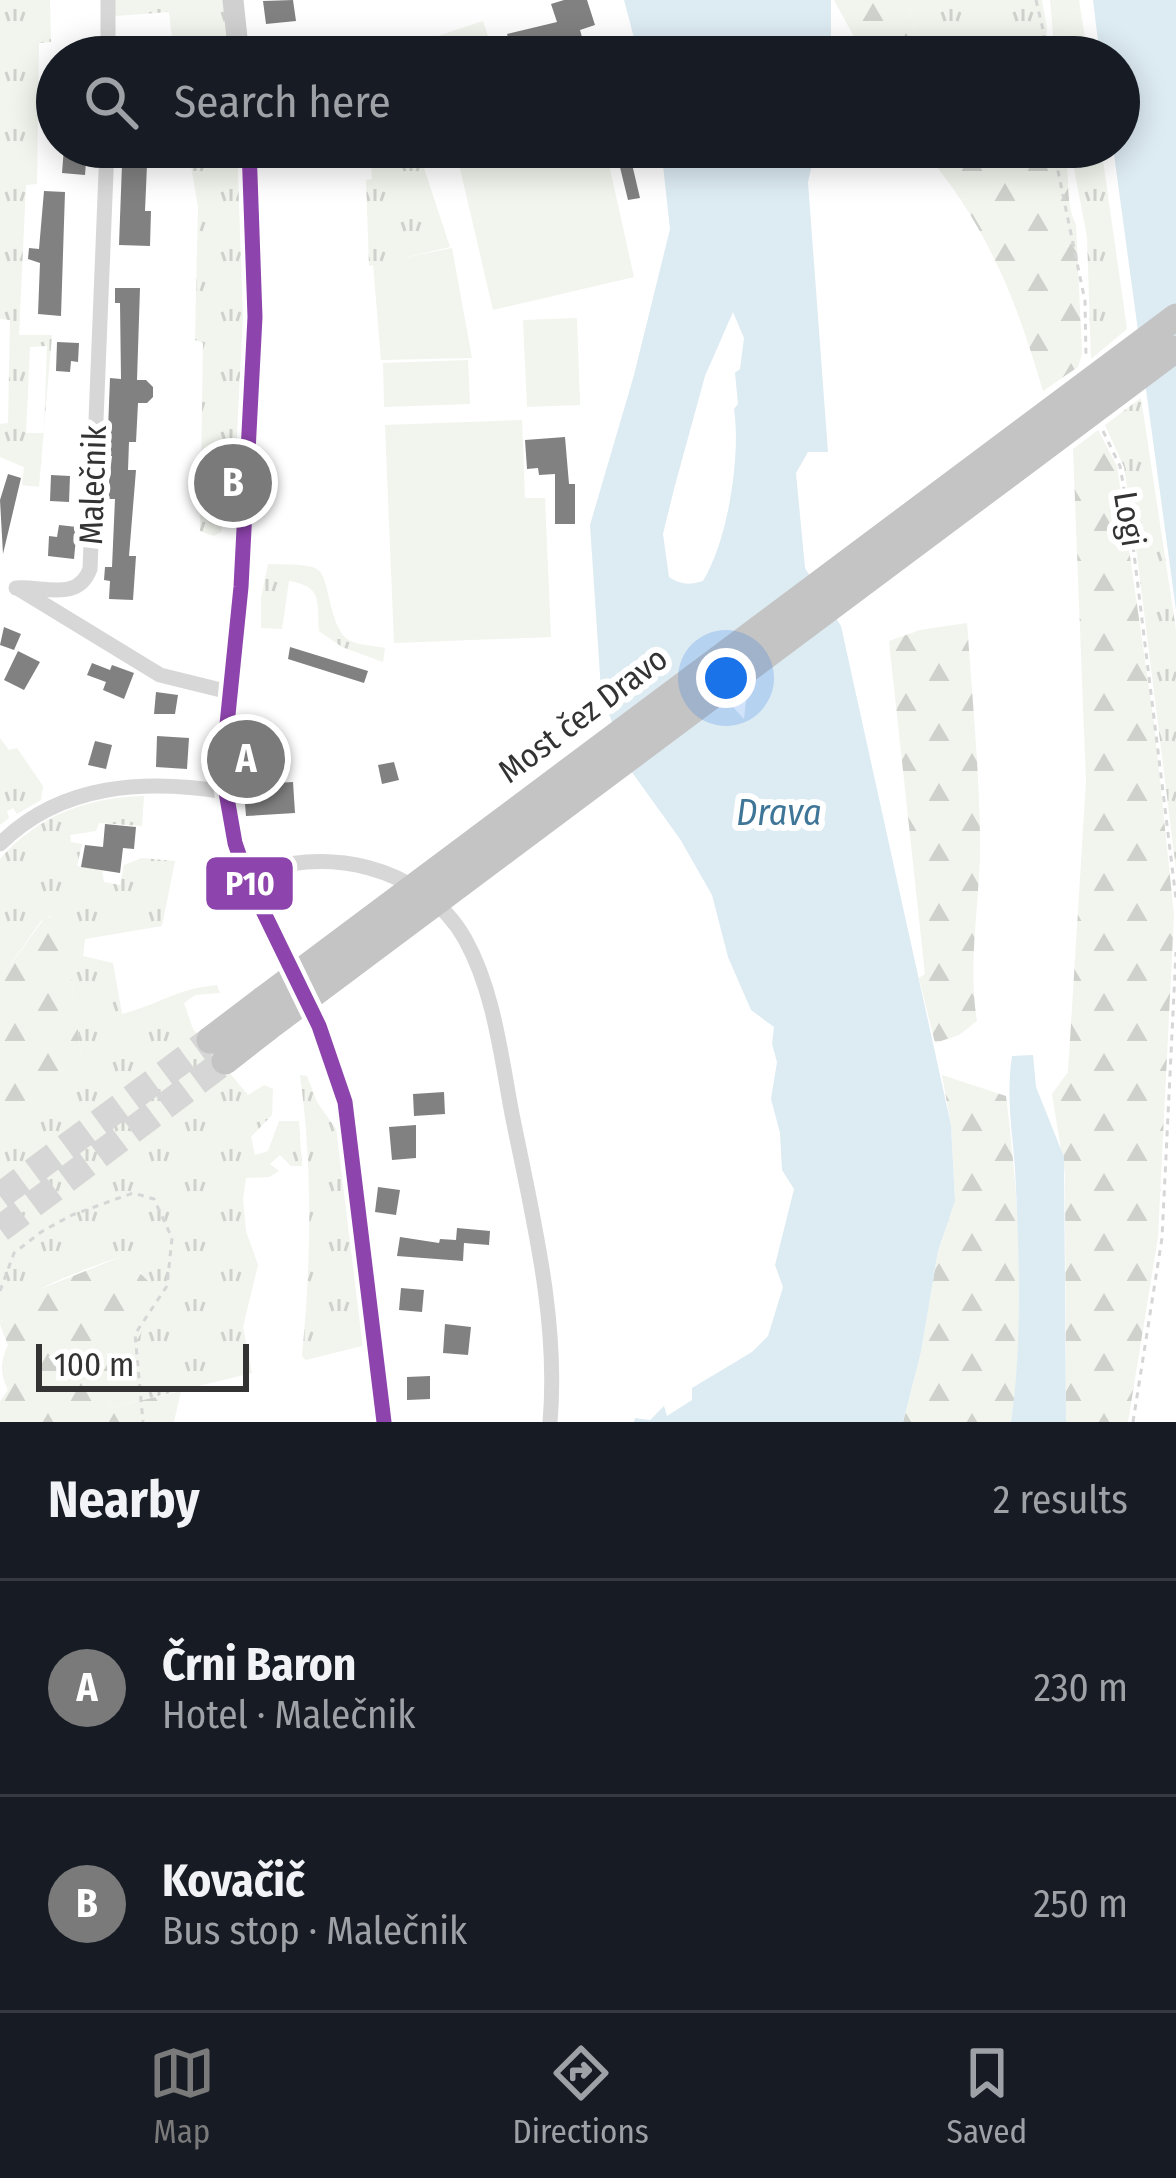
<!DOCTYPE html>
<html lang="en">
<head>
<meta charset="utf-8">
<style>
	body { margin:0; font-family:"Fira Sans Condensed",sans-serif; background:#20242c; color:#f1f3f6 }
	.scale { position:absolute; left:36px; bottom:30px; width:213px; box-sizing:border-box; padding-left:12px; border:6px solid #333; border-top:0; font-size:33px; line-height:42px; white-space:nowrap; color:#333; -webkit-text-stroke:9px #fff; paint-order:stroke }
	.you { position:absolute; left:726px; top:678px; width:42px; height:42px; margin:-30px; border:9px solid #fff; border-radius:50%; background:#1a73e8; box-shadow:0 0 0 18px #1a73e833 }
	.badge { display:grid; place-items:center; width:78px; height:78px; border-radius:50%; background:#7a7a7a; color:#fff; font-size:39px; font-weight:700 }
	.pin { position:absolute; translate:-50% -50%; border:6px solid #fff; box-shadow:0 3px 12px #0006 }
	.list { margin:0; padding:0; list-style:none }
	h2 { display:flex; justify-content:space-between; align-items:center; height:156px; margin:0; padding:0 48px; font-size:51px }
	h2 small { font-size:39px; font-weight:400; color:#9ea1a6 }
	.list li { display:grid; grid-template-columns:78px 1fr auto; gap:36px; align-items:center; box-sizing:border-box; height:216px; padding:0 48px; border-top:3px solid #363941 }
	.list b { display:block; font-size:45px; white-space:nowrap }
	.list p { margin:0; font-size:39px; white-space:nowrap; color:#9ea1a6 }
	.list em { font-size:39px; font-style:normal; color:#9ea1a6 }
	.icon { flex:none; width:66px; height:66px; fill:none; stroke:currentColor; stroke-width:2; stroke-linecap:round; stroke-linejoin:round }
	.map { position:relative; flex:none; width:1176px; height:1422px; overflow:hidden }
	.search { position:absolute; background:#171b24; box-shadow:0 6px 30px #0003; left:36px; right:36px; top:36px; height:132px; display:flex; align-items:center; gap:30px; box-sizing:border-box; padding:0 42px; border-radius:66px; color:#9ea1a6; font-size:45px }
	.sheet { height:588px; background:#171b24 }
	nav { display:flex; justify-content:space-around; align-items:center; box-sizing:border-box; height:168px; border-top:3px solid #363941; background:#171b24; font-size:33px; color:#9ea1a6 }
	nav a { display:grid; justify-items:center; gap:6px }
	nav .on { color:#7a7a7a }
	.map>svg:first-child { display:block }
	.grass { fill:url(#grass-tufts); fill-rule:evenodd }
	.forest { fill:url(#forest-firs) }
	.pitch { fill:#f1f5ed }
	.water { fill:#ddebf3; fill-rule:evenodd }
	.building { fill:#818181 }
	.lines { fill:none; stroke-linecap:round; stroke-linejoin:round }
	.highway-tunnel { stroke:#d6d6d6; stroke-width:27; stroke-dasharray:27 14; stroke-linecap:butt }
	.path { stroke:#d6d6d6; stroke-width:3; stroke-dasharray:6 6; stroke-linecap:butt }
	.street { stroke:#d7d7d7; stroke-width:15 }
	.secondary { stroke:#d0d0d0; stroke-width:21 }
	.highway { stroke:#c4c4c4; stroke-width:27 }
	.highway-bridge { stroke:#c4c4c4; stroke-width:27 }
	.bus-1-casing { stroke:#fff; stroke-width:24 }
	.bus-1 { stroke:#8e44ad; stroke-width:15 }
	.labels { text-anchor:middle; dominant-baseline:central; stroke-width:12; stroke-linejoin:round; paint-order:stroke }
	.street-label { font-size:33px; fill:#333; stroke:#fff }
	.water-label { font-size:36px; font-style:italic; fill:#3f7597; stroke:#fff }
	.line-badge { stroke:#fff; stroke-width:4.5 }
	.badge-label { font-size:33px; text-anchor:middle; font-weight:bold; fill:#fff }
</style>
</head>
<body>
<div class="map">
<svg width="1176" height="1422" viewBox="0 0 1176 1422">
	<defs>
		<pattern id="grass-tufts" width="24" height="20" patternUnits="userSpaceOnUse" patternTransform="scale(3)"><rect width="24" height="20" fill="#f1f5ed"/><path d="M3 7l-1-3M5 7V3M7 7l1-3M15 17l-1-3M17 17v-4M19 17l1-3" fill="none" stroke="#cfd2cc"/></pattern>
		<pattern id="forest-firs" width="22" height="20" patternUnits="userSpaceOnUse" patternTransform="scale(3)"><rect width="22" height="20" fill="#f1f5ed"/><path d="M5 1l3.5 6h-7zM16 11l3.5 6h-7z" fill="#cfd2cc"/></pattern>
	</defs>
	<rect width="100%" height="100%" fill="#fff"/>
	<path class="grass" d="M0,0H50L51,42L39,43L37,184L26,185L19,335H52L39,487L22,485L24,467L0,457V424L8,423L10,320L0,319ZM47,346L44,433H26L30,347Z
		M114,0H223L230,57H174L169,12L115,16Z
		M908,0H1042L1047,28L1045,57H920Z
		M1050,0H1079L1088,57H1055Z
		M188,147H240L243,167L245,357L238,449C225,466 227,482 235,501L226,504L221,532L214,536L200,531L203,343L195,340L198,207Z
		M370,147H417L450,247L369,266L366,180L372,179Z
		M1070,147H1101L1127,329L1091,359L1087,237Z
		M1141,398L1176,630V869L1133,523L1124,467L1105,425Z
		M268,564C282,565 305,563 317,569C330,576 328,624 347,639C356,645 374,646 385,648L383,662L342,647L319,631C317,602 323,586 289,581L282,629L261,628V598Z
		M0,738L9,750L17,748L43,786L41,800L17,814L13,808L7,811L9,818L0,825Z
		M144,796L142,826L99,823L96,831L70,835L71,842L82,844L77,866L102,870L104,882L120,885L124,865L142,858L175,861L162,926L85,939L83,956L113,963L122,1014C160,1004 176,989 217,985L220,993L195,995L184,1003L193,1029L248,1095L264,1085L273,1089L272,1115L251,1137L255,1155L268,1151L279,1121H299L302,1166H291L280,1155L270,1164L279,1171L269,1177L246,1178L243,1199L246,1231L258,1265L243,1327L252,1373L109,1408L111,1386L122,1365L142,1273L132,1268L123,1256C89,1268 14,1291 0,1325V1122L81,1054L71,977L50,916L41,921L0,979V859C37,816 88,797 144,796Z
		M300,1075L307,1076L317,1102L341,1136L366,1345L306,1360L302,1356C311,1263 313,1168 300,1075Z"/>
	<path class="forest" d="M834,0H908L920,57H865Z
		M921,147H1061C1073,172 1063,200 1076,224L1082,354L1078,367L1043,391C1014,293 987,226 921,147Z
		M1098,430L1117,466L1154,723L1174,915L1158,1237L1128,1422H1066L1065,1174L1052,1094L1068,1072L1086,782L1073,449Z
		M967,623C972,694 979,766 980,837C981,898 967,961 977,1021L959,1035L935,1043L919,978L925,974L889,641L920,630Z
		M46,916L56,920L71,977L81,1054L0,1122V979Z
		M942,1075L1006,1096C1019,1202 1027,1316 1011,1422H903L921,1352L938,1251L955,1201L951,1125Z
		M123,1256L150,1283L139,1347L128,1350L111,1386L109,1408L181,1391L174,1422H0V1401L8,1390C0,1373 0,1362 8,1345L0,1325L13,1300Z"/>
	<path class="pitch" d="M483,21L495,57H415L411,45Z
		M455,147H605L634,277L493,310Z
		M452,248L472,358L381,360L373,264Z
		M577,318L580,405L527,407L523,320Z
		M468,360L470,404L384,407L383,363Z
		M522,420L525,498H545L551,637L394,643L385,425Z"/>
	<path class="water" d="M624,0H831V57H639Z
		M1093,0H1176V610L1113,147H1119V57H1100Z
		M661,147H816L808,182L828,452H808L796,473L805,568L841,626L951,1125L955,1201L938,1251L921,1352L903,1422H634L635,1418L650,1420L664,1406L667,1416L692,1400V1388L752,1352L768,1336L783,1287L775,1265L794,1189L782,1170L780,1133L771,1099L777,1062L772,1044L774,1027L751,1010L728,957L712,895L680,839L626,764L601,690L590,525L634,375L670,229ZM733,312L744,338L740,369L735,373L738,404L734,409C741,456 728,540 703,581C690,585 681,585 669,577L663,534L674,489L705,376ZM730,652L746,701L744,719L723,696Z
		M1033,1055L1036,1087L1064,1157L1066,1422H1011C1023,1339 1019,1252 1015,1168C1012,1127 1006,1097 1012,1056Z"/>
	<path class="building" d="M293,0L296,21L266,24L263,1Z
		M564,0H587L595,25L580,30L582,37L528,56L525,47L512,51L507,34L557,22L551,4Z
		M64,147L87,149L85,175L62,173Z
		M615,147H628L640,198L628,200Z
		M122,164L147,165L145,211H151L150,246L119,245Z
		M44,191L65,192L61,316L38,314L40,263L28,259L29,248L39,249Z
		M115,288H140L137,380H146L153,387V397L147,403H138L136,442H129L128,470H136L129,556H136L133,600L109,599L110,581L104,580L105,567H112L115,499H107L112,456H107L110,378L121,379L120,303H115Z
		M57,342L79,343L78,362L71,361L70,372L56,371Z
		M565,437L569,484H575V524H555V474L539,475L538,468L527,469L525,440Z
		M8,474L21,478L3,554L0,500Z
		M51,475L70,476L69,502L50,501Z
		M59,525L77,527L74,559L48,556L49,536L57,537Z
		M4,627L21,634L14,650L0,645Z
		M290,647L368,671L364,683L288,659Z
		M18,651L40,662L24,690L4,680Z
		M92,663L110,670L112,665L134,673L124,699L103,690L106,682L87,675Z
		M156,692L178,695L175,714H154Z
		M157,736L189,738L187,769L156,767Z
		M95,741L112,745L106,769L88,765Z
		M240,742H256L258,784L293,782L295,813L246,816Z
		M394,762L399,780L382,784L378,765Z
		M105,824L136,827L134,849L123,848L120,873L81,867L85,845L103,847Z
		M444,1092L445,1114L414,1116L413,1094Z
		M416,1125V1158L392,1160L389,1127Z
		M378,1187L400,1190L396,1215L375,1212Z
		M457,1228L490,1231L489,1245L464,1243L463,1261L397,1256L400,1237L439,1243L440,1239L456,1240Z
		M401,1288L424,1290L422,1312L399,1310Z
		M445,1324L471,1327L468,1355L443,1353Z
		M430,1376V1399L407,1400V1377Z"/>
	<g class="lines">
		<path class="highway-tunnel" d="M0,1196L210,1040
			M0,1229L225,1061"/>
		<path class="path" d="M1036,0L1044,34L1043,57
			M1053,147L1085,301L1086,358
			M1103,431L1120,466L1131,529L1176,899
			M0,1291L14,1253L41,1232L72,1215L133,1193L154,1199L172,1238L167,1286L135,1334L143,1422
			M1133,1422L1162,1238L1176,952"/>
		<path class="street" d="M108,0V57
			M327,57H340
			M16,588C44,586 78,602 90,569L107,147
			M19,589L160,675L229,692
			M0,844C61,783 146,779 226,792
			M247,878C320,842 424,866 465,939C494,991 501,1056 512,1114C532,1214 559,1320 550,1422"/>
		<path class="secondary" d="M233,0L239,57
			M249,147L255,317L241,587L225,744L226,792L235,843L247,878L319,1026L345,1102L384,1422"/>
		<path class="highway" d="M210,1040L264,999
			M225,1061L266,1029"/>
		<path class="highway-bridge" d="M264,999L1176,317
			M266,1029L1176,349"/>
		<g class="bus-1-casing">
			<path id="bus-1" d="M249,147L255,317L241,587L225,744L226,792L235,843L247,878L319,1026L345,1102L384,1422"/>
		</g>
		<use href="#bus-1" class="bus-1"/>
	</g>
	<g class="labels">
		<g class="street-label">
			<text transform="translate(93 485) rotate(-88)">Malečnik</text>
			<text transform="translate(1129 519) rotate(81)">Logi</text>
			<text transform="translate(583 715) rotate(-37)">Most čez Dravo</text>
		</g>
		<g class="water-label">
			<text x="779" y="813">Drava</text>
		</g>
	</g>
	<rect class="line-badge" x="204" y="855" width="91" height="57" rx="12" fill="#8e44ad"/>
	<g class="badge-label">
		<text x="250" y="895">P10</text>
	</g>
</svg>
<div class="scale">100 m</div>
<div class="you"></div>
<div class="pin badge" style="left:246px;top:759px">A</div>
<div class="pin badge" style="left:233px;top:483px">B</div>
<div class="search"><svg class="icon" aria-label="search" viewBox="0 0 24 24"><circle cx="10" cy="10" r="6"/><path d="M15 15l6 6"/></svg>Search here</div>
</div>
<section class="sheet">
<h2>Nearby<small>2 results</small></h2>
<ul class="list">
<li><span class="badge">A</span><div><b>Črni Baron</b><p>Hotel · Malečnik</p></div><em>230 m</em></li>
<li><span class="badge">B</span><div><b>Kovačič</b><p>Bus stop · Malečnik</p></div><em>250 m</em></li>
</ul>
</section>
<nav>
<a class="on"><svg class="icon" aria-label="map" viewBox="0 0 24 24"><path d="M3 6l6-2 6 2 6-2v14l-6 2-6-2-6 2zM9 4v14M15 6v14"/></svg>Map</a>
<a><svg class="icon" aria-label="directions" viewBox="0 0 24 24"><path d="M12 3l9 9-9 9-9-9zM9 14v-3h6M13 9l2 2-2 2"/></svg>Directions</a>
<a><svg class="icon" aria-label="saved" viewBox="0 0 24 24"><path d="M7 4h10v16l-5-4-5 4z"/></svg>Saved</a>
</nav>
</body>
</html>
